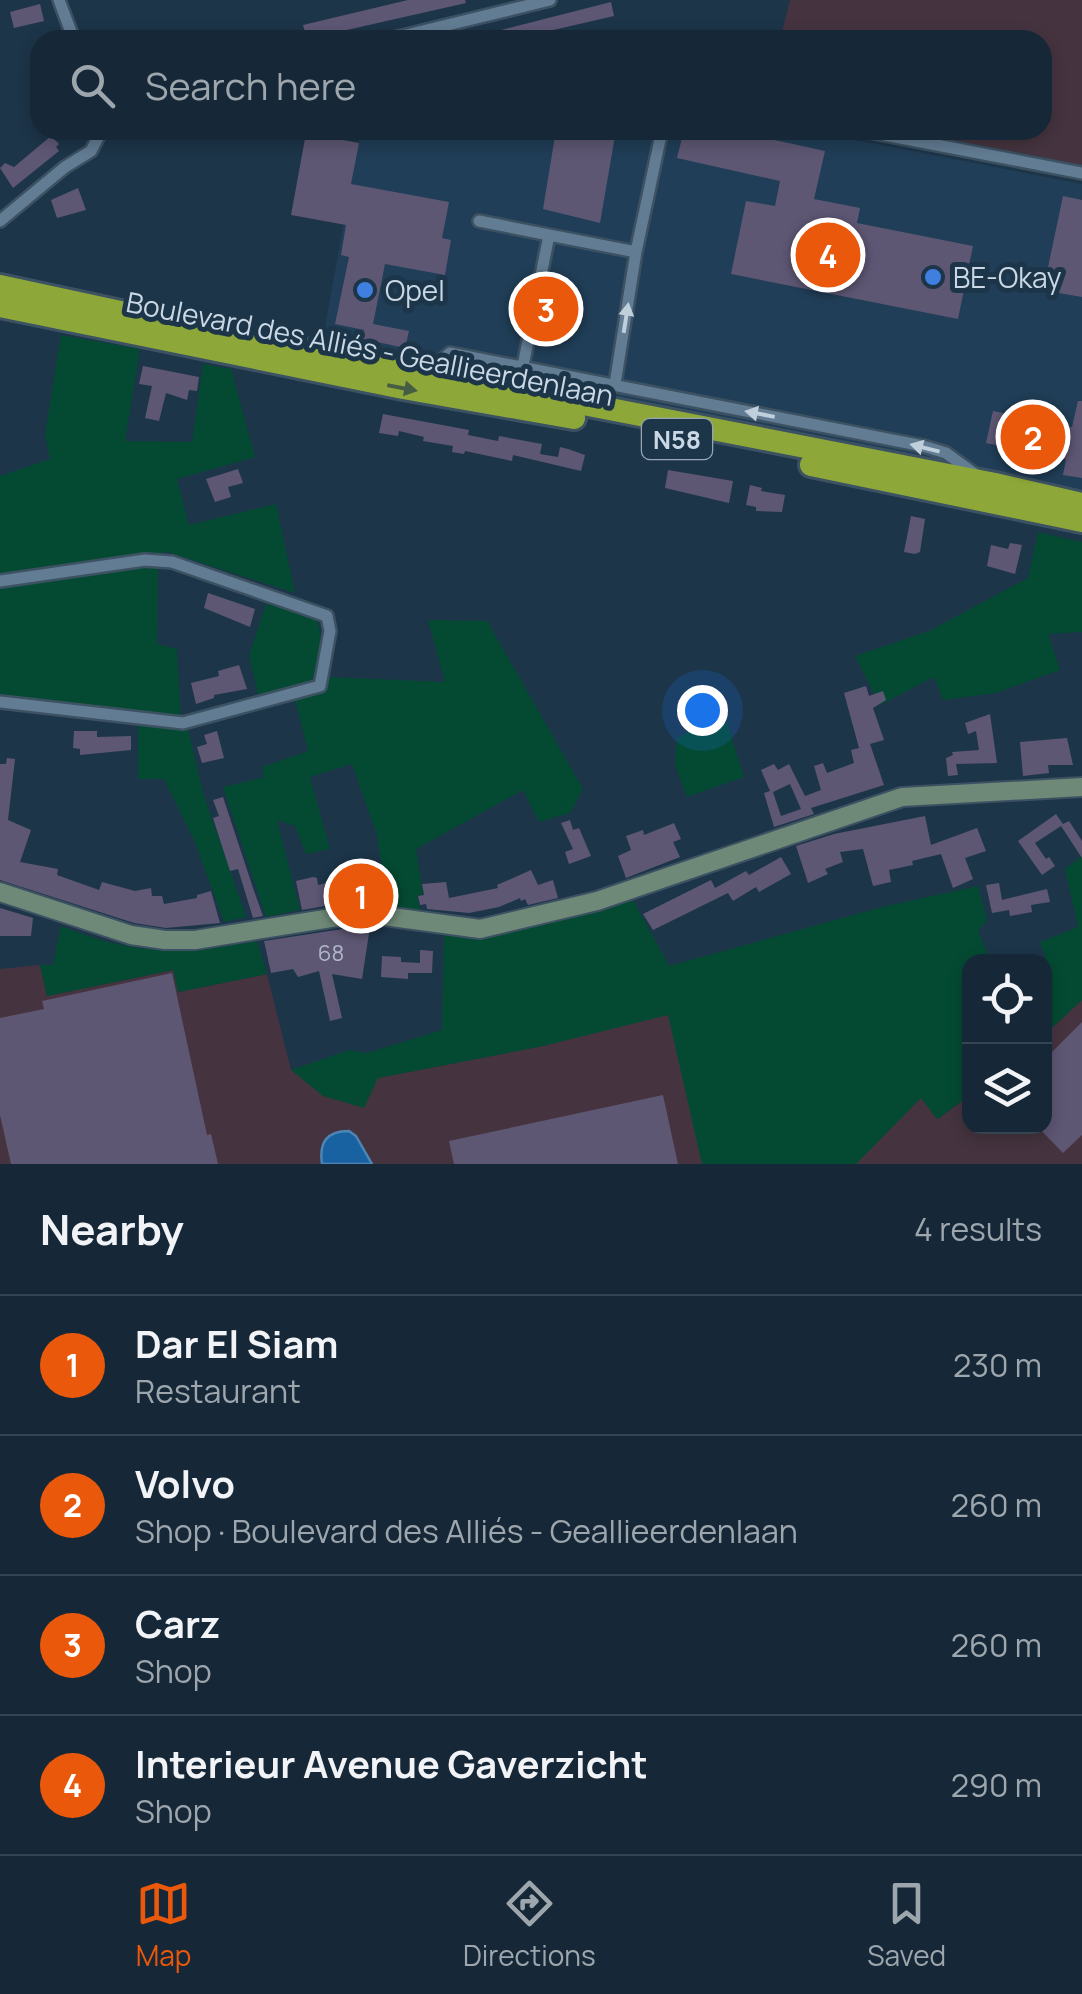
<!DOCTYPE html>
<html lang="en">
<head>
<meta charset="utf-8">
<style>
	body { margin:0; font-family:Manrope,sans-serif; background:#233442; color:#f1f3f6 }
	.controls { position:absolute; right:30px; bottom:30px; display:grid; overflow:hidden; border-radius:20px; box-shadow:0 5px 15px #0003 }
	.controls button { width:90px; height:90px; display:grid; place-items:center; padding:0; border:0; border-bottom:2px solid #354452; background:#162837; color:#f1f3f6; font:50px sans-serif }
	.you { position:absolute; left:702px; top:710px; width:35px; height:35px; margin:-25px; border:8px solid #fff; border-radius:50%; background:#1a73e8; box-shadow:0 0 0 15px #1a73e833 }
	.badge { display:grid; place-items:center; width:65px; height:65px; border-radius:50%; background:#ea580c; color:#fff; font-size:32px; font-weight:700 }
	.pin { position:absolute; translate:-50% -50%; border:5px solid #fff; box-shadow:0 2px 10px #0006 }
	.list { margin:0; padding:0; list-style:none }
	h2 { display:flex; justify-content:space-between; align-items:center; height:130px; margin:0; padding:0 40px; font-size:42px }
	h2 small { font-size:32px; font-weight:400; color:#9ea6ad }
	.list li { display:grid; grid-template-columns:65px 1fr auto; gap:30px; align-items:center; box-sizing:border-box; height:140px; padding:0 40px; border-top:2px solid #354452 }
	.list b { display:block; font-size:38px; white-space:nowrap }
	.list p { margin:0; font-size:32px; white-space:nowrap; color:#9ea6ad }
	.list em { font-size:32px; font-style:normal; color:#9ea6ad }
	.icon { flex:none; width:55px; height:55px; fill:none; stroke:currentColor; stroke-width:2; stroke-linecap:round; stroke-linejoin:round }
	.map { position:relative; flex:none; width:1082px; height:1164px; overflow:hidden }
	.search { position:absolute; background:#162837; box-shadow:0 5px 15px #0003; left:30px; right:30px; top:30px; height:110px; display:flex; align-items:center; gap:25px; box-sizing:border-box; padding:0 35px; border-radius:30px; color:#9ea6ad; font-size:38px }
	.sheet { height:690px; background:#162837 }
	nav { display:flex; justify-content:space-around; align-items:center; box-sizing:border-box; height:140px; border-top:2px solid #354452; background:#162837; font-size:28px; color:#9ea6ad }
	nav a { display:grid; justify-items:center; gap:5px }
	nav .on { color:#ea580c }
	.map>svg:first-child { display:block }
	.built { fill:#203e57 }
	.industrial { fill:#45343f }
	.green { fill:#044a33 }
	.water { fill:#1862a1; stroke:#4d85b5; stroke-width:2.5 }
	.building { fill:#5e5774; fill-rule:evenodd }
	.lines { fill:none; stroke-linecap:round; stroke-linejoin:round }
	.street-casing { stroke:#3c5162; stroke-width:16 }
	.secondary-casing { stroke:#3c5162; stroke-width:22 }
	.highway-casing { stroke:#3c5162; stroke-width:28 }
	.street { stroke:#627c93; stroke-width:11 }
	.secondary { stroke:#6f8978; stroke-width:18 }
	.highway { stroke:#8da839; stroke-width:22 }
	.oneway { fill:#bfcfdc }
	.oneway2 { fill:#445d43 }
	.shop-dot { fill:#3f7fe0; stroke:#1d3549; stroke-width:4 }
	.labels { text-anchor:middle; dominant-baseline:central; stroke-width:10; stroke-linejoin:round; paint-order:stroke }
	.number-label { font-size:22px; fill:#aeb8c8 }
	.shield { fill:#1d3549; stroke:#95a7b6; stroke-width:2.5 }
	.shield-label { font-size:25px; font-weight:bold; fill:#c9d8e4 }
	.poi-label { font-size:28px; fill:#c9d8e4; stroke:#1d3549; text-anchor:start }
	.street-label { font-size:28px; fill:#c9d8e4; stroke:#1d3549 }
</style>
</head>
<body>
<div class="map">
<svg width="1082" height="1164" viewBox="0 0 1082 1164">
	<rect width="100%" height="100%" fill="#1d3549"/>
	<path class="built" d="M361,130H803L1082,184V495L323,337Z"/>
	<path class="industrial" d="M790,0H1082V165L902,130H1042V40H780Z
		M846,960L938,1119L969,1096L970,1126H1044L1045,1034L1082,1000V1164H0V969L40,965L47,996L174,970L179,992L267,974L291,1070L378,1078L543,1046Z"/>
	<path class="green" d="M61,335L140,349L125,441L192,442L203,364L231,369L255,457L177,479L189,525L276,504L295,593L164,551L158,566L157,644L177,649L181,719L0,695V476L50,459L45,435Z
		M1038,532L1082,542V632L1048,634L1060,670L996,693L943,700L934,677L880,705L855,656L929,631L1028,578Z
		M266,604L315,617C326,636 317,658 313,679L297,688L259,698L249,656Z
		M428,620L487,621L583,789L570,813L539,822L523,790L416,849L423,894L417,896L421,913L388,904L377,835L352,764L310,777L330,849L306,854L295,826L277,820L300,910L266,917L223,787L264,777L262,767L308,751L295,699L323,691L326,677L445,682Z
		M724,714L744,777L687,797L675,765L677,738Z
		M138,725L188,729L203,793L246,917L224,922L195,842L164,779H138Z
		M1082,856V1000L1045,1034L1047,962L1040,942L1078,927L1065,869Z
		M978,886L987,921L978,930L990,961L970,962L969,1096L937,1119L921,1098L856,1164H702L668,1015L543,1046L378,1078L364,1108L323,1096L291,1070L349,1050L367,1053L442,1030L444,934L520,928L633,900L669,966L882,907Z
		M61,926C133,955 181,955 257,941L267,974L178,992L173,970L47,996L40,965H53Z"/>
	<path class="water" d="M349,1131L356,1136L372,1164H322C319,1143 326,1131 349,1131Z"/>
	<path class="building" d="M408,0H465L466,3L307,39L303,25Z
		M611,2L614,16L549,31L551,37L536,40H474V37Z
		M40,4L44,21L14,28L10,12Z
		M556,130H616L600,223L543,209Z
		M684,130H728L825,151L814,199L860,208L857,223L973,246L958,319L731,274L746,201L775,206L780,181L677,158Z
		M306,133L359,143L351,184L449,202L442,238L451,240L445,275L385,264L373,324L409,331L405,348L363,339L364,330L335,324L349,257L341,255L346,225L291,215Z
		M51,136L59,144L56,147L59,151L13,188L0,168L5,163L14,167Z
		M78,188L86,210L57,218L51,200Z
		M1063,196L1082,200V297L1053,292L1057,273L1047,272Z
		M143,366L199,377L197,391L189,390L187,400L166,393L159,421L145,418L152,386L139,384Z
		M1078,401H1082V478L1063,475L1066,459L986,443L993,411L1072,427Z
		M383,414L469,430L468,435L498,441L499,436L542,444L540,454L558,457L560,447L568,449L585,455L581,471L513,455L512,461L465,451L464,454L452,452L453,446L423,441L424,437L399,431L398,436L379,433Z
		M238,469L243,483L228,487L231,497L215,502L206,479Z
		M668,470L733,481L729,503L665,488Z
		M750,485L762,488L761,491L785,495L782,512L756,511V507L746,505Z
		M911,516L925,519L920,552L915,554L904,552Z
		M1010,543L1022,545L1015,574L987,566L991,545L1008,549Z
		M208,593L255,609L250,627L204,608Z
		M239,665L247,689L214,695V698L196,704L191,683L219,676L218,671Z
		M866,686L869,696L883,691L886,700L873,708L884,740L870,744L884,785L811,808L814,814L774,827L764,793L770,791L761,770L774,764L778,770L789,764L805,796L821,790L814,766L823,763L827,773L854,763L851,750L859,748L844,693ZM790,784L801,809L781,816L773,792Z
		M990,714L997,763L956,764L958,775L948,776L946,758L953,755L952,752L979,750L976,731L968,734L965,723Z
		M74,731H97V737L131,736V750L80,755V749L73,748Z
		M217,731L224,758L202,763L197,747L207,744L204,735Z
		M1067,738L1073,765H1048L1049,773L1023,776L1020,742Z
		M7,758L15,759L8,820L31,830L20,862L58,869L57,875L99,890L102,882L135,891L151,888L152,896H162L164,904L197,898V895L211,891L220,923L166,928L134,923L0,880V764H6Z
		M223,797L253,888L263,916L253,918L238,869L230,871L213,818L219,816L213,800Z
		M1056,814L1063,824L1069,821L1082,841V858L1061,826L1035,843L1046,859L1049,857L1055,866L1042,875L1018,841Z
		M925,816L931,845L977,828L986,851L965,858L973,879L953,888L941,854L912,861L913,865L889,870L891,882L873,886L863,849L840,852L843,862L825,869L828,874L808,883L796,846L834,834Z
		M570,820L573,830L579,828L591,856L569,864L565,852L573,849L561,823Z
		M674,823L681,839L673,842L680,857L626,878L618,856L631,850L626,836L643,830L644,835Z
		M781,857L791,874L759,892L756,887L733,901L728,893L653,930L643,914L711,880L715,888L746,871L749,875Z
		M531,870L538,885L553,880L558,898L528,905L525,899L521,901L520,898L499,907L469,913L427,909L426,904L420,905L418,896L424,895L422,884L446,882L449,898L498,888L497,885Z
		M373,872L377,897L302,910L296,881L313,877L317,878L318,885Z
		M999,883L1002,900L1047,889L1050,902L1031,905L1032,912L1010,916L1009,910L992,913L986,885Z
		M0,908L33,918L31,936H0Z
		M362,926L370,927L362,979L332,974L342,1018L330,1021L319,971L298,977L293,969L271,973L264,941Z
		M420,950L433,951L432,973H408V979L381,977L382,956L401,957V962L420,963Z
		M172,973L207,1135L211,1134L218,1164H11L0,1115V1018L44,1009L42,1001Z
		M1082,1022V1135L1063,1153L1037,1126H1044V1060Z
		M663,1095L678,1164H454L449,1141Z"/>
	<g class="lines">
		<g class="street-casing">
			<path id="street" d="M59,0L74,40
				M386,40L550,0
				M859,130L1082,173
				M0,221L65,167L91,151L102,130
				M479,221L549,235
				M523,366L549,235L636,252
				M428,372L450,353L923,446L946,453L979,477
				M615,384L636,252L662,130
				M0,581L145,560L172,562L327,616L330,631L320,686L183,723L0,702"/>
		</g>
		<g class="secondary-casing">
			<path id="secondary" d="M0,892L131,935L165,940H195L362,913L480,929L597,901L902,797L1082,787"/>
		</g>
		<g class="highway-casing">
			<path id="highway" d="M0,286L204,330L995,484L1082,504
				M0,306L403,388L574,418
				M811,465L1082,521"/>
		</g>
		<use href="#street" class="street"/>
		<use href="#secondary" class="secondary"/>
		<use href="#highway" class="highway"/>
	</g>
	<defs><path id="oneway-solid" d="M-6-.8H1V-3.2L6.5 0L1 3.2V.8H-6Z" transform="scale(2.5)"/></defs>
	<g class="oneway">
		<use href="#oneway-solid" transform="translate(626 318) rotate(-81)"/>
		<use href="#oneway-solid" transform="translate(760 414) rotate(-169)"/>
		<use href="#oneway-solid" transform="translate(925 448) rotate(-166)"/>
	</g>
	<use class="oneway2" href="#oneway-solid" transform="translate(402 388) rotate(11)"/>
	<g class="shop-dot">
		<circle cx="933" cy="277" r="10"/>
		<circle cx="365" cy="290" r="10"/>
	</g>
	<g class="labels">
		<g class="number-label">
			<text x="331" y="953">68</text>
		</g>
		<rect class="shield" x="642" y="419" width="70" height="40" rx="8"/>
		<g class="shield-label">
			<text x="677" y="439">N58</text>
		</g>
		<g class="poi-label">
			<text x="953" y="277">BE-Okay</text>
			<text x="385" y="290">Opel</text>
		</g>
		<g class="street-label">
			<text transform="translate(370 348) rotate(11)">Boulevard des Alliés - Geallieerdenlaan</text>
		</g>
	</g>
</svg>
<div class="controls">
<button><svg class="icon" aria-label="locate" viewBox="0 0 24 24"><circle cx="12" cy="12" r="6"/><path d="M12 2v4M12 18v4M2 12h4M18 12h4"/></svg></button>
<button><svg class="icon" aria-label="layers" viewBox="0 0 24 24"><path d="M12 4l9 5-9 5-9-5zM3 14l9 5 9-5"/></svg></button>
</div>
<div class="you"></div>
<div class="pin badge" style="left:361px;top:896px">1</div>
<div class="pin badge" style="left:1033px;top:437px">2</div>
<div class="pin badge" style="left:546px;top:309px">3</div>
<div class="pin badge" style="left:828px;top:255px">4</div>
<div class="search"><svg class="icon" aria-label="search" viewBox="0 0 24 24"><circle cx="10" cy="10" r="6"/><path d="M15 15l6 6"/></svg>Search here</div>
</div>
<section class="sheet">
<h2>Nearby<small>4 results</small></h2>
<ul class="list">
<li><span class="badge">1</span><div><b>Dar El Siam</b><p>Restaurant</p></div><em>230 m</em></li>
<li><span class="badge">2</span><div><b>Volvo</b><p>Shop · Boulevard des Alliés - Geallieerdenlaan</p></div><em>260 m</em></li>
<li><span class="badge">3</span><div><b>Carz</b><p>Shop</p></div><em>260 m</em></li>
<li><span class="badge">4</span><div><b>Interieur Avenue Gaverzicht</b><p>Shop</p></div><em>290 m</em></li>
</ul>
</section>
<nav>
<a class="on"><svg class="icon" aria-label="map" viewBox="0 0 24 24"><path d="M3 6l6-2 6 2 6-2v14l-6 2-6-2-6 2zM9 4v14M15 6v14"/></svg>Map</a>
<a><svg class="icon" aria-label="directions" viewBox="0 0 24 24"><path d="M12 3l9 9-9 9-9-9zM9 14v-3h6M13 9l2 2-2 2"/></svg>Directions</a>
<a><svg class="icon" aria-label="saved" viewBox="0 0 24 24"><path d="M7 4h10v16l-5-4-5 4z"/></svg>Saved</a>
</nav>
</body>
</html>
